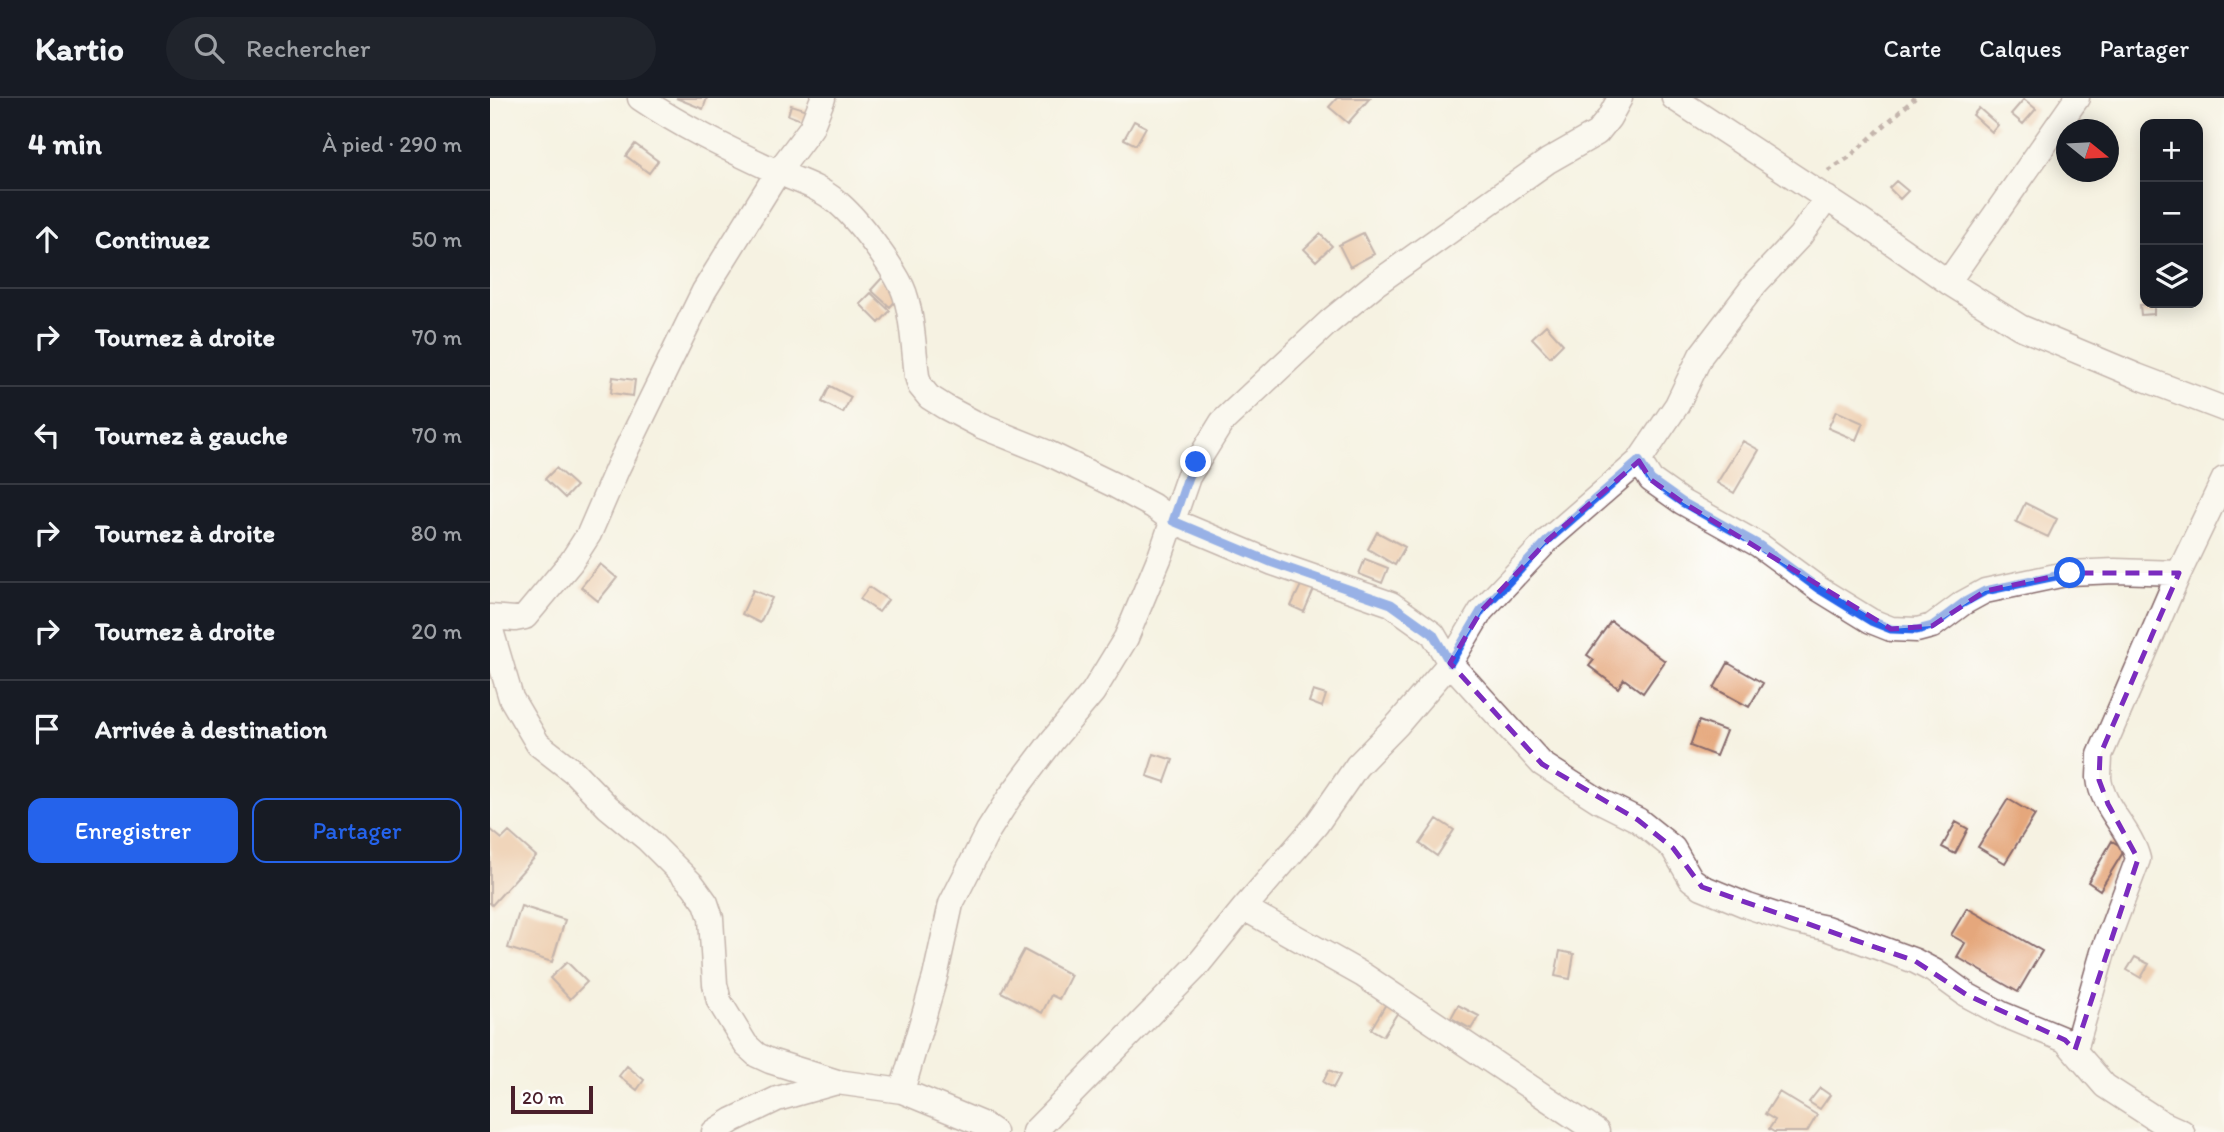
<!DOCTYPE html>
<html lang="fr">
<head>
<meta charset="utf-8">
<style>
	body { margin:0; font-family:Itim,sans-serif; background:#20242c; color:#f1f3f6 }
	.controls { position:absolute; right:21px; top:21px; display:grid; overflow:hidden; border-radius:14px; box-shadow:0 4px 18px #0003 }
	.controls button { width:63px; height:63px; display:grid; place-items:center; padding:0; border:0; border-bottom:2px solid #363941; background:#171b24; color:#f1f3f6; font:35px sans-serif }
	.compass { position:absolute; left:1566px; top:21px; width:63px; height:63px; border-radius:50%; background:#171b24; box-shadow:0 4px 18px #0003; rotate:108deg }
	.scale { position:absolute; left:21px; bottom:18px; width:82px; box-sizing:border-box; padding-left:7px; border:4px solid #4a1f2b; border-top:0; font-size:19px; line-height:24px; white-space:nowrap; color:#4a1f2b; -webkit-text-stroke:5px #fff; paint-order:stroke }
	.stop { position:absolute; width:21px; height:21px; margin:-16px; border:5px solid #2563eb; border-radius:50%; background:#fff }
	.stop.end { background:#2563eb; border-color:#fff; box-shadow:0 2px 7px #0008 }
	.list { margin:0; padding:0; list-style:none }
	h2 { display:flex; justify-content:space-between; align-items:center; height:91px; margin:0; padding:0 28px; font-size:30px }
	h2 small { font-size:23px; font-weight:400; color:#9ea1a6 }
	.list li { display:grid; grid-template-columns:46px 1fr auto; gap:21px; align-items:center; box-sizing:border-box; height:98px; padding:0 28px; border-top:2px solid #363941 }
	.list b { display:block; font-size:26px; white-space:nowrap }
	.list em { font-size:23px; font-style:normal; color:#9ea1a6 }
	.actions { display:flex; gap:14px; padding:21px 28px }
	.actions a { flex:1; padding:16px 0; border:2px solid #2563eb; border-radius:14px; text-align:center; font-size:24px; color:#2563eb }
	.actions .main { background:#2563eb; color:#fff }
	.icon { flex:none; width:38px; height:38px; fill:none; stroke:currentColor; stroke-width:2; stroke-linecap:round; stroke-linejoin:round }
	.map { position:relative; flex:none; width:1734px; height:1034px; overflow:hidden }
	header { display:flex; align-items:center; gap:42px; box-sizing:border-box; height:98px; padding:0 35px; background:#171b24; border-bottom:2px solid #363941 }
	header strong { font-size:33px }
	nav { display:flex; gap:38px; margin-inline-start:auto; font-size:24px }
	.search { width:490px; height:63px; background:#20242c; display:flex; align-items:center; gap:18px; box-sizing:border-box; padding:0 24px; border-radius:38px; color:#9ea1a6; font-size:26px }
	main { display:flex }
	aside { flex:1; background:#171b24 }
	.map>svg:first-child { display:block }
	.building { fill:#e5a77c }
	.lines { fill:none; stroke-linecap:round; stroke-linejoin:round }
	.street-casing { stroke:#86696b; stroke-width:27 }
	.path { stroke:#86696b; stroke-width:4.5; stroke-dasharray:5 5; stroke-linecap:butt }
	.street { stroke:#fff; stroke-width:24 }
	.route { stroke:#2563eb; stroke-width:9 }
	.marked { fill:none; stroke:#7b2cbf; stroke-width:5; stroke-dasharray:14 9; stroke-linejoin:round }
</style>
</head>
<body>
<header>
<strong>Kartio</strong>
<div class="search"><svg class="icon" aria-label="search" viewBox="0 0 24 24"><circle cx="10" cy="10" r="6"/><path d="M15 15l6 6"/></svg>Rechercher</div>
<nav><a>Carte</a><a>Calques</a><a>Partager</a></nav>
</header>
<main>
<aside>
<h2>4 min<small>À pied · 290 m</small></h2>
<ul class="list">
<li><svg class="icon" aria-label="ahead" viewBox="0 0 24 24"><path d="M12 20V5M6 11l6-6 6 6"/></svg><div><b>Continuez</b></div><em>50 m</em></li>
<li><svg class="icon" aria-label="right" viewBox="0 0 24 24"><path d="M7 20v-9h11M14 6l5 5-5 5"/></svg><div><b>Tournez à droite</b></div><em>70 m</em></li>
<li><svg class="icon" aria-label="left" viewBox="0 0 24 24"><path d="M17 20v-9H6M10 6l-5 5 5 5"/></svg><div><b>Tournez à gauche</b></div><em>70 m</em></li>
<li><svg class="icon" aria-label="right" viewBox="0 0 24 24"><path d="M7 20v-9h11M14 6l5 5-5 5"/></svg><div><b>Tournez à droite</b></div><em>80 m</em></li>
<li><svg class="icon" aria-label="right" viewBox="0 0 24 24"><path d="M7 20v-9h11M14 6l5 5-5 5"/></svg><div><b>Tournez à droite</b></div><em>20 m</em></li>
<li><svg class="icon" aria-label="arrive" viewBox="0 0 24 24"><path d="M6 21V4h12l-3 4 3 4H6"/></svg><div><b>Arrivée à destination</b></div></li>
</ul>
<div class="actions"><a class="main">Enregistrer</a><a>Partager</a></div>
</aside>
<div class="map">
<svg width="1734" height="1034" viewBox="0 0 1734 1034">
	<rect width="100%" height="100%" fill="#fff"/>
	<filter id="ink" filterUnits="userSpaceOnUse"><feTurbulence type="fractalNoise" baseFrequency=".0143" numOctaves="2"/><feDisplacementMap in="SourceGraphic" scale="14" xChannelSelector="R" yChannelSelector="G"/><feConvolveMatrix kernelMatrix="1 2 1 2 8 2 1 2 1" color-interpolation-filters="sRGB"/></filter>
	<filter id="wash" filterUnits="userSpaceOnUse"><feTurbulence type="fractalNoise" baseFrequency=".00686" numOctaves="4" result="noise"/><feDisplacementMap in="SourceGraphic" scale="28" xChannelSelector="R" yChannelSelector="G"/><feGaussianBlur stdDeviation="1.57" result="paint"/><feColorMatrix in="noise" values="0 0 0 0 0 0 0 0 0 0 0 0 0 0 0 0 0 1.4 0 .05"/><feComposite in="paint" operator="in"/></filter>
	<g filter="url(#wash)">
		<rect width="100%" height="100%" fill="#f6f2e2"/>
		<g id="blocks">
			<path class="building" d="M186,0H217L213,11Z
				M847,0H880L858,25L839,9Z
				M1534,1L1546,11L1533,26L1521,16Z
				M301,7L320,13L316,24L298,17Z
				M1489,10L1508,27L1502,34L1483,17Z
				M644,23L656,29L646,47L634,41Z
				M145,46L168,63L159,75L136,58Z
				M1406,83L1418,93L1410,101L1399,90Z
				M873,135L884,156L860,169L849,147Z
				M830,136L842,148L826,163L814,151Z
				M392,180L411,197L400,209L381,192Z
				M381,195L400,213L389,225L370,206Z
				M1664,206V216L1651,217L1650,207Z
				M1056,227L1073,246L1060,259L1042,240Z
				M123,279L145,282L143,298L121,295Z
				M340,288L361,299L353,315L332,304Z
				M1346,313L1373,325L1366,342L1338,330Z
				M1253,343L1269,352L1244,395L1227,385Z
				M66,370L86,388L75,400L55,381Z
				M1535,405L1567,421L1558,439L1526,424Z
				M887,434L915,449L905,467L878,451Z
				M875,461L898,470L892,485L869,476Z
				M110,466L127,480L108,503L91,489Z
				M813,483L825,489L814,514L801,508Z
				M379,489L398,502L389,514L370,501Z
				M263,492L282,500L270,525L252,516Z
				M1121,523L1175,563L1153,595L1134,581L1128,590L1099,568L1104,562L1097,557Z
				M1238,565L1273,585L1259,609L1224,590Z
				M823,593L836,597L832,609L819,604Z
				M1209,623L1236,633L1226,658L1200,648Z
				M664,656L683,662L675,684L657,678Z
				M1518,701L1545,717L1515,765L1488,749Z
				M947,721L964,732L947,758L930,746Z
				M1466,724L1478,731L1465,756L1452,749Z
				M0,731L12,741L19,734L46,758L2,807L0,805Z
				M1622,743L1635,751L1610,792L1598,784Z
				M31,808L75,822L62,864L18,850Z
				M1477,810L1552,853L1528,894L1467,859L1475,845L1461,837Z
				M534,852L581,877L569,901L561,897L552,915L511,894Z
				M1070,853L1084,856L1080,881L1065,878Z
				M1645,859L1659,866L1651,880L1637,872Z
				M77,864L97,884L80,901L60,880Z
				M896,906L908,914L893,938L881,931Z
				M968,907L989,918L981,931L961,920Z
				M137,968L154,982L147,992L129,978Z
				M839,972L850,977L843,990L833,984Z
				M1330,990L1340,997L1330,1011L1319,1004Z
				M1289,994L1327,1017L1317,1034H1284L1279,1031L1285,1022L1275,1016Z"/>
		</g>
	</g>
	<g filter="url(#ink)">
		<use href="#blocks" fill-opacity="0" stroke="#86696b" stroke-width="2"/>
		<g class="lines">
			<g class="street-casing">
				<path id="street" d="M150,0C191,28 236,50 281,71C304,82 327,87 347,104C368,121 400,165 412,189C422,210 424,254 427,278L430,288L439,299L455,309L491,328L558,355L624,387L663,408L683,423L783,465L901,506L943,536L960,565L1052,666L1108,702L1148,722L1183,750L1201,781L1212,789L1258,808L1303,823L1336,830L1425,863L1444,873L1477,897L1512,916L1575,942L1615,988L1672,1025L1692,1034
					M1184,0L1368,121L1458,184L1530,229L1647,278L1734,311
					M1458,184L1587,0
					M1149,363L1161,382L1192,404L1269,447L1329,491L1381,523L1401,531L1427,532L1442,528L1473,505L1495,493L1580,475L1625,473L1689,475
					M0,519L25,521L35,519L81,464L99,436L128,369L214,193L288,74L321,30L333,0
					M0,529L21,600L48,646L84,674L118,709L157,741L203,787L216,805L221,820L225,886L229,903L256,947L267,957L280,963L347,984
					M754,810L873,877L1107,1034
					M1585,952L1613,854L1648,761C1641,732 1612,710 1609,680C1609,673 1610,665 1610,657L1689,475L1734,381
					M224,1034L243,1022L287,1001L347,984L412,993
					M504,1034L492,1026L412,993L445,879L461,806L498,733L519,700L562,643L603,594L636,540L671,456L698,379L732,324L839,224L884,187L1058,63L1107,35L1119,20L1130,0
					M544,1034L706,869L754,810L826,727L867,668L908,626L960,565L991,513L1058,442L1149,363L1187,307L1211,257L1266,185L1310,138L1337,100"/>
			</g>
			<path class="path" d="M1338,73L1358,60L1425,0"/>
			<use href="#street" class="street"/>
		</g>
	</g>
	<g class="lines" filter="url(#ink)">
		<path class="route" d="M706,364L698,379L683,423L783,465L901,506L943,536L960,565L991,513L1058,442L1149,363L1161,382L1192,404L1269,447L1329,491L1381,523L1401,531L1427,532L1442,528L1473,505L1495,493L1580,475"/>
	</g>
	<path d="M0 0H1734V1034H0ZM1149,363L1161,382L1192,404L1401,531L1442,528L1495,493L1580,475H1689L1610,657L1609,682L1618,706L1648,761L1585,952L1575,942L1477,897L1425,863L1212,789L1183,750L1148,722L1052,666L960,565L991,513L1058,442Z" fill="#f6f2e2" fill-opacity=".55" fill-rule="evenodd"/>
	<path class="marked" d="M1149,363L1161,382L1192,404L1401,531L1442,528L1495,493L1580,475H1689L1610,657L1609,682L1618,706L1648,761L1585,952L1575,942L1477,897L1425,863L1212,789L1183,750L1148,722L1052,666L960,565L991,513L1058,442Z"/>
</svg>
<div class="controls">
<button>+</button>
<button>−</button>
<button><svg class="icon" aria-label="layers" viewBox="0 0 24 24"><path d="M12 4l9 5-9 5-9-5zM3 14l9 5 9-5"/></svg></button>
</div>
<svg class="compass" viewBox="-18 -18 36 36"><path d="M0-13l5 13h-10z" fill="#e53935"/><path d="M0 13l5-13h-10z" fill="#9ea1a6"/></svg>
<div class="scale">20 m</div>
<div class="stop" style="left:1580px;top:475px"></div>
<div class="stop end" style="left:706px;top:364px"></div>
</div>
</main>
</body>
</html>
